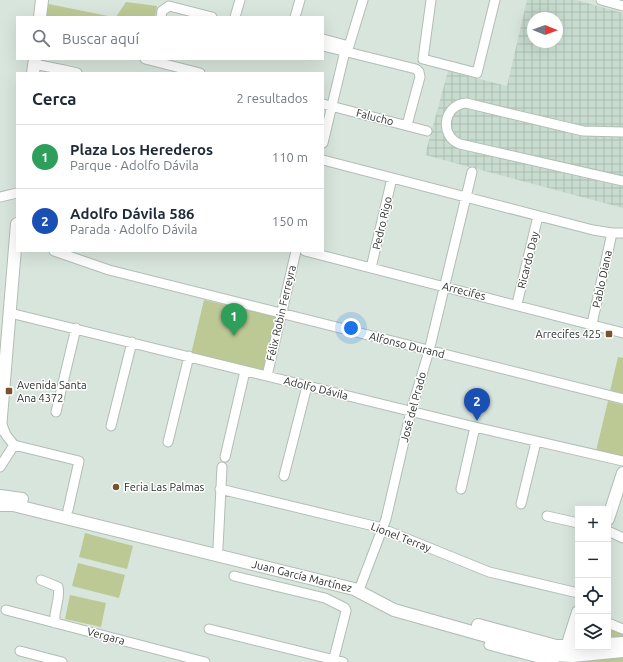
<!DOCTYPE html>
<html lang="es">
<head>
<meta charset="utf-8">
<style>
	body { margin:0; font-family:Ubuntu,sans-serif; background:#f2f2f3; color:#1f2937 }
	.controls { position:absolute; right:12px; bottom:12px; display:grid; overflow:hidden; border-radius:0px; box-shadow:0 4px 16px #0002 }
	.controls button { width:36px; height:36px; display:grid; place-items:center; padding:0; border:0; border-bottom:1px solid #e0e1e3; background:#fff; color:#1f2937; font:20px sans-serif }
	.compass { position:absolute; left:527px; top:12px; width:36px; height:36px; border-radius:50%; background:#fff; box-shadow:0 4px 16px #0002; rotate:91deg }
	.you { position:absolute; left:351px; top:328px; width:14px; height:14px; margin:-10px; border:3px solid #fff; border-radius:50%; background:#1a73e8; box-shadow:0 0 0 6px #1a73e833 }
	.badge { display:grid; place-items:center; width:26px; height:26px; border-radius:50%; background:#d93025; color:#fff; font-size:13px; font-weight:700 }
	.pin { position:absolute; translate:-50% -33px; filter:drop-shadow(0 1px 2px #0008) }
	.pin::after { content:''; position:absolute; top:21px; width:14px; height:12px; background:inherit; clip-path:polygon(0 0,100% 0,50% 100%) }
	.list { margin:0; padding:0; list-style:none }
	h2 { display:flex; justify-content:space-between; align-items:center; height:52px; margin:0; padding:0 16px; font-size:17px }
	h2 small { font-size:13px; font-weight:400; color:#747a83 }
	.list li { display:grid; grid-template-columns:26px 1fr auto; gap:12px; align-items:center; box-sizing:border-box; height:64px; padding:0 16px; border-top:1px solid #e0e1e3 }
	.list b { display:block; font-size:15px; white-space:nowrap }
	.list p { margin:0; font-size:13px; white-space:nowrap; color:#747a83 }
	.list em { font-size:13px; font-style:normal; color:#747a83 }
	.icon { flex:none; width:22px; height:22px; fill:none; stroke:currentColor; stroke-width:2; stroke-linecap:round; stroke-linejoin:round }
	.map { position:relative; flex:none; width:623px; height:662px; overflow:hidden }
	.search { position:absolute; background:#fff; box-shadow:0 4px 16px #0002; left:16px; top:16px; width:308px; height:44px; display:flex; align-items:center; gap:10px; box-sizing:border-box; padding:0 14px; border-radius:0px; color:#747a83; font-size:15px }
	.panel { position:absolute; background:#fff; box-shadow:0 4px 16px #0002; left:16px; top:72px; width:308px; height:180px; border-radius:0px }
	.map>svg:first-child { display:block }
	.industrial { fill:url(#industrial-grid); fill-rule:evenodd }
	.green { fill:#bcc994 }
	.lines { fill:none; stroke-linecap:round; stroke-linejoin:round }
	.minor-casing { stroke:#b1beb5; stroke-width:11 }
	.major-casing { stroke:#b1beb5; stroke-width:14 }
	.minor { stroke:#fff; stroke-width:9 }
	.major { stroke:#fff; stroke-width:12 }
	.poi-dot { fill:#78532e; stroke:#fff; stroke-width:1.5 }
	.labels { text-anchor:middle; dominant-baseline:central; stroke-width:3; stroke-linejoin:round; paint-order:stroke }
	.street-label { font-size:11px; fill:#2b302c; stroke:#fff }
	.poi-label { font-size:11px; fill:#2b302c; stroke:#fff; text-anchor:start }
</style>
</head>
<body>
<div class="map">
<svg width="623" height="662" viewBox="0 0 623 662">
	<defs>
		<pattern id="industrial-grid" width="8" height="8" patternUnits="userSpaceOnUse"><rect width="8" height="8" fill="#c7dcce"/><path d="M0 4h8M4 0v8" fill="none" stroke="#abbdb1"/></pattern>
	</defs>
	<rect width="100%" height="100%" fill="#d8e5dc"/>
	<path class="industrial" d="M527,0H576L623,13V208L425,155L448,71L507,86ZM533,18H557V42H533Z"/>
	<path class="green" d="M126,2L157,6L155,17H116Z
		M44,3L113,17H42Z
		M204,300L278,317L263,371L191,354Z
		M618,357L623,358V395L610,391Z
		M608,401L623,405V458L596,451Z
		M85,533L133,546L127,569L79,557Z
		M78,563L125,575L119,598L72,586Z
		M70,595L106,603L101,627L65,619Z
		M608,626L623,632V641L608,643Z
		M623,650V662H570L572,656Z"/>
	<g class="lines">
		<g class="minor-casing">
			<path id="minor" d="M431,0L423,59L477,73L495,0
				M601,0L623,6
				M161,17L162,11L169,6L212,17
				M235,17L240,0
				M295,17L300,0
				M323,39L349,46L363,0
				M323,46L416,69L419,72L420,77L407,125
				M145,59L200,73
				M34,64L64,70L63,73
				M64,70L77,73
				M323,104L427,131
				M623,132L583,131L466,103C443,105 439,136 460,144L623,181
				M323,143L345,51
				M323,160L593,230L612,233H623
				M0,197L17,193
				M54,251L109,270L623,399
				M305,251L623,333
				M371,268L392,178
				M517,304L538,216
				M10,313L475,427L623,461
				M592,324L612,233
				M267,376L296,251
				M56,412L76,328
				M111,426L132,342
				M168,442L189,356
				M14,445L79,461L68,510
				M225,457L245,371
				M0,467L14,445L6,435L1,422
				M284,476L307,386
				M220,489L378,527L489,572L578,593
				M461,489L475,427
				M521,504L536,442
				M547,516L578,523
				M608,531L623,538
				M218,548L222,467
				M234,576L325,598L345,608L346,611L333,662
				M41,580L58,587C61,600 53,610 55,623
				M359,590L386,519L411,411L429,351L472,172
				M6,610L205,662
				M608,623L623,629
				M209,629L343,662
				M489,645L554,662
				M20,651L62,662"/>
		</g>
		<g class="major-casing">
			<path id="major" d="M40,17L42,0
				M33,73L35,59
				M0,429L17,224
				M0,496L22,499
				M0,505H13L354,589L394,610L554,655L572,656L623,651
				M608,519L623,473
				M478,625L556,646H578
				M608,644L623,643
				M565,653L578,612"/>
		</g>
		<use href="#minor" class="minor"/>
		<use href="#major" class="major"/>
	</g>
	<g class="poi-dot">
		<rect x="605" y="330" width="8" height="8" rx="2"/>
		<rect x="5" y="387" width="8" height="8" rx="2"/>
		<circle cx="116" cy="487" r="4"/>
	</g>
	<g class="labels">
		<g class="street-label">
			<text transform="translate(375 117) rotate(14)">Falucho</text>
			<text transform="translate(382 223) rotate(-77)">Pedro Rigo</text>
			<text transform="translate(528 260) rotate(-76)">Ricardo Day</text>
			<text transform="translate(602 279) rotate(-78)">Pablo Diana</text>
			<text transform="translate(464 291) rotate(14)">Arrecifes</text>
			<text transform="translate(281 313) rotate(-77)">Félix Robin Ferreyra</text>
			<text transform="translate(407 345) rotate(14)">Alfonso Durand</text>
			<text transform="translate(316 388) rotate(14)">Adolfo Dávila</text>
			<text transform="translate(413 407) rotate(-75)">José del Prado</text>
			<text transform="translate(401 537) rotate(21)">Lionel Terray</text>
			<text transform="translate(302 576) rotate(14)">Juan García Martínez</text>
			<text transform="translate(106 636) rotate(15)">Vergara</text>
		</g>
		<g class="poi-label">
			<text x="601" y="334" text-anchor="end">Arrecifes 425</text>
			<text x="17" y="385">Avenida Santa<tspan x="17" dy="13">Ana 4372</tspan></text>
			<text x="124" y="487">Feria Las Palmas</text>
		</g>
	</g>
</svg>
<div class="controls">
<button>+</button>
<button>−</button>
<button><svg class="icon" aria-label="locate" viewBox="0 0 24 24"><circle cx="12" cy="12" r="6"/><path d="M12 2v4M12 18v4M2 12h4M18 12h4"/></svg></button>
<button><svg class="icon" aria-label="layers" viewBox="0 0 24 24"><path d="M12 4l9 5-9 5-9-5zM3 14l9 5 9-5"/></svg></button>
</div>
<svg class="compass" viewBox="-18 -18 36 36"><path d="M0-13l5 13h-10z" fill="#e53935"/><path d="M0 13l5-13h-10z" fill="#747a83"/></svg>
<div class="you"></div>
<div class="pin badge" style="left:234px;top:336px;background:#2e9e5b">1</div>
<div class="pin badge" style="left:477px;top:421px;background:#1a4fb4">2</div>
<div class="search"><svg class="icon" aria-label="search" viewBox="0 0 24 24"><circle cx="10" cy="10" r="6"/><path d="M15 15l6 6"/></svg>Buscar aquí</div>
<section class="panel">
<h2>Cerca<small>2 resultados</small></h2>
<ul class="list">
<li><span class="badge" style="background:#2e9e5b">1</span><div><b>Plaza Los Herederos</b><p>Parque · Adolfo Dávila</p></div><em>110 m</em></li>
<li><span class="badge" style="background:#1a4fb4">2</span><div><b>Adolfo Dávila 586</b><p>Parada · Adolfo Dávila</p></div><em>150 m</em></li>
</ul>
</section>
</div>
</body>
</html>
